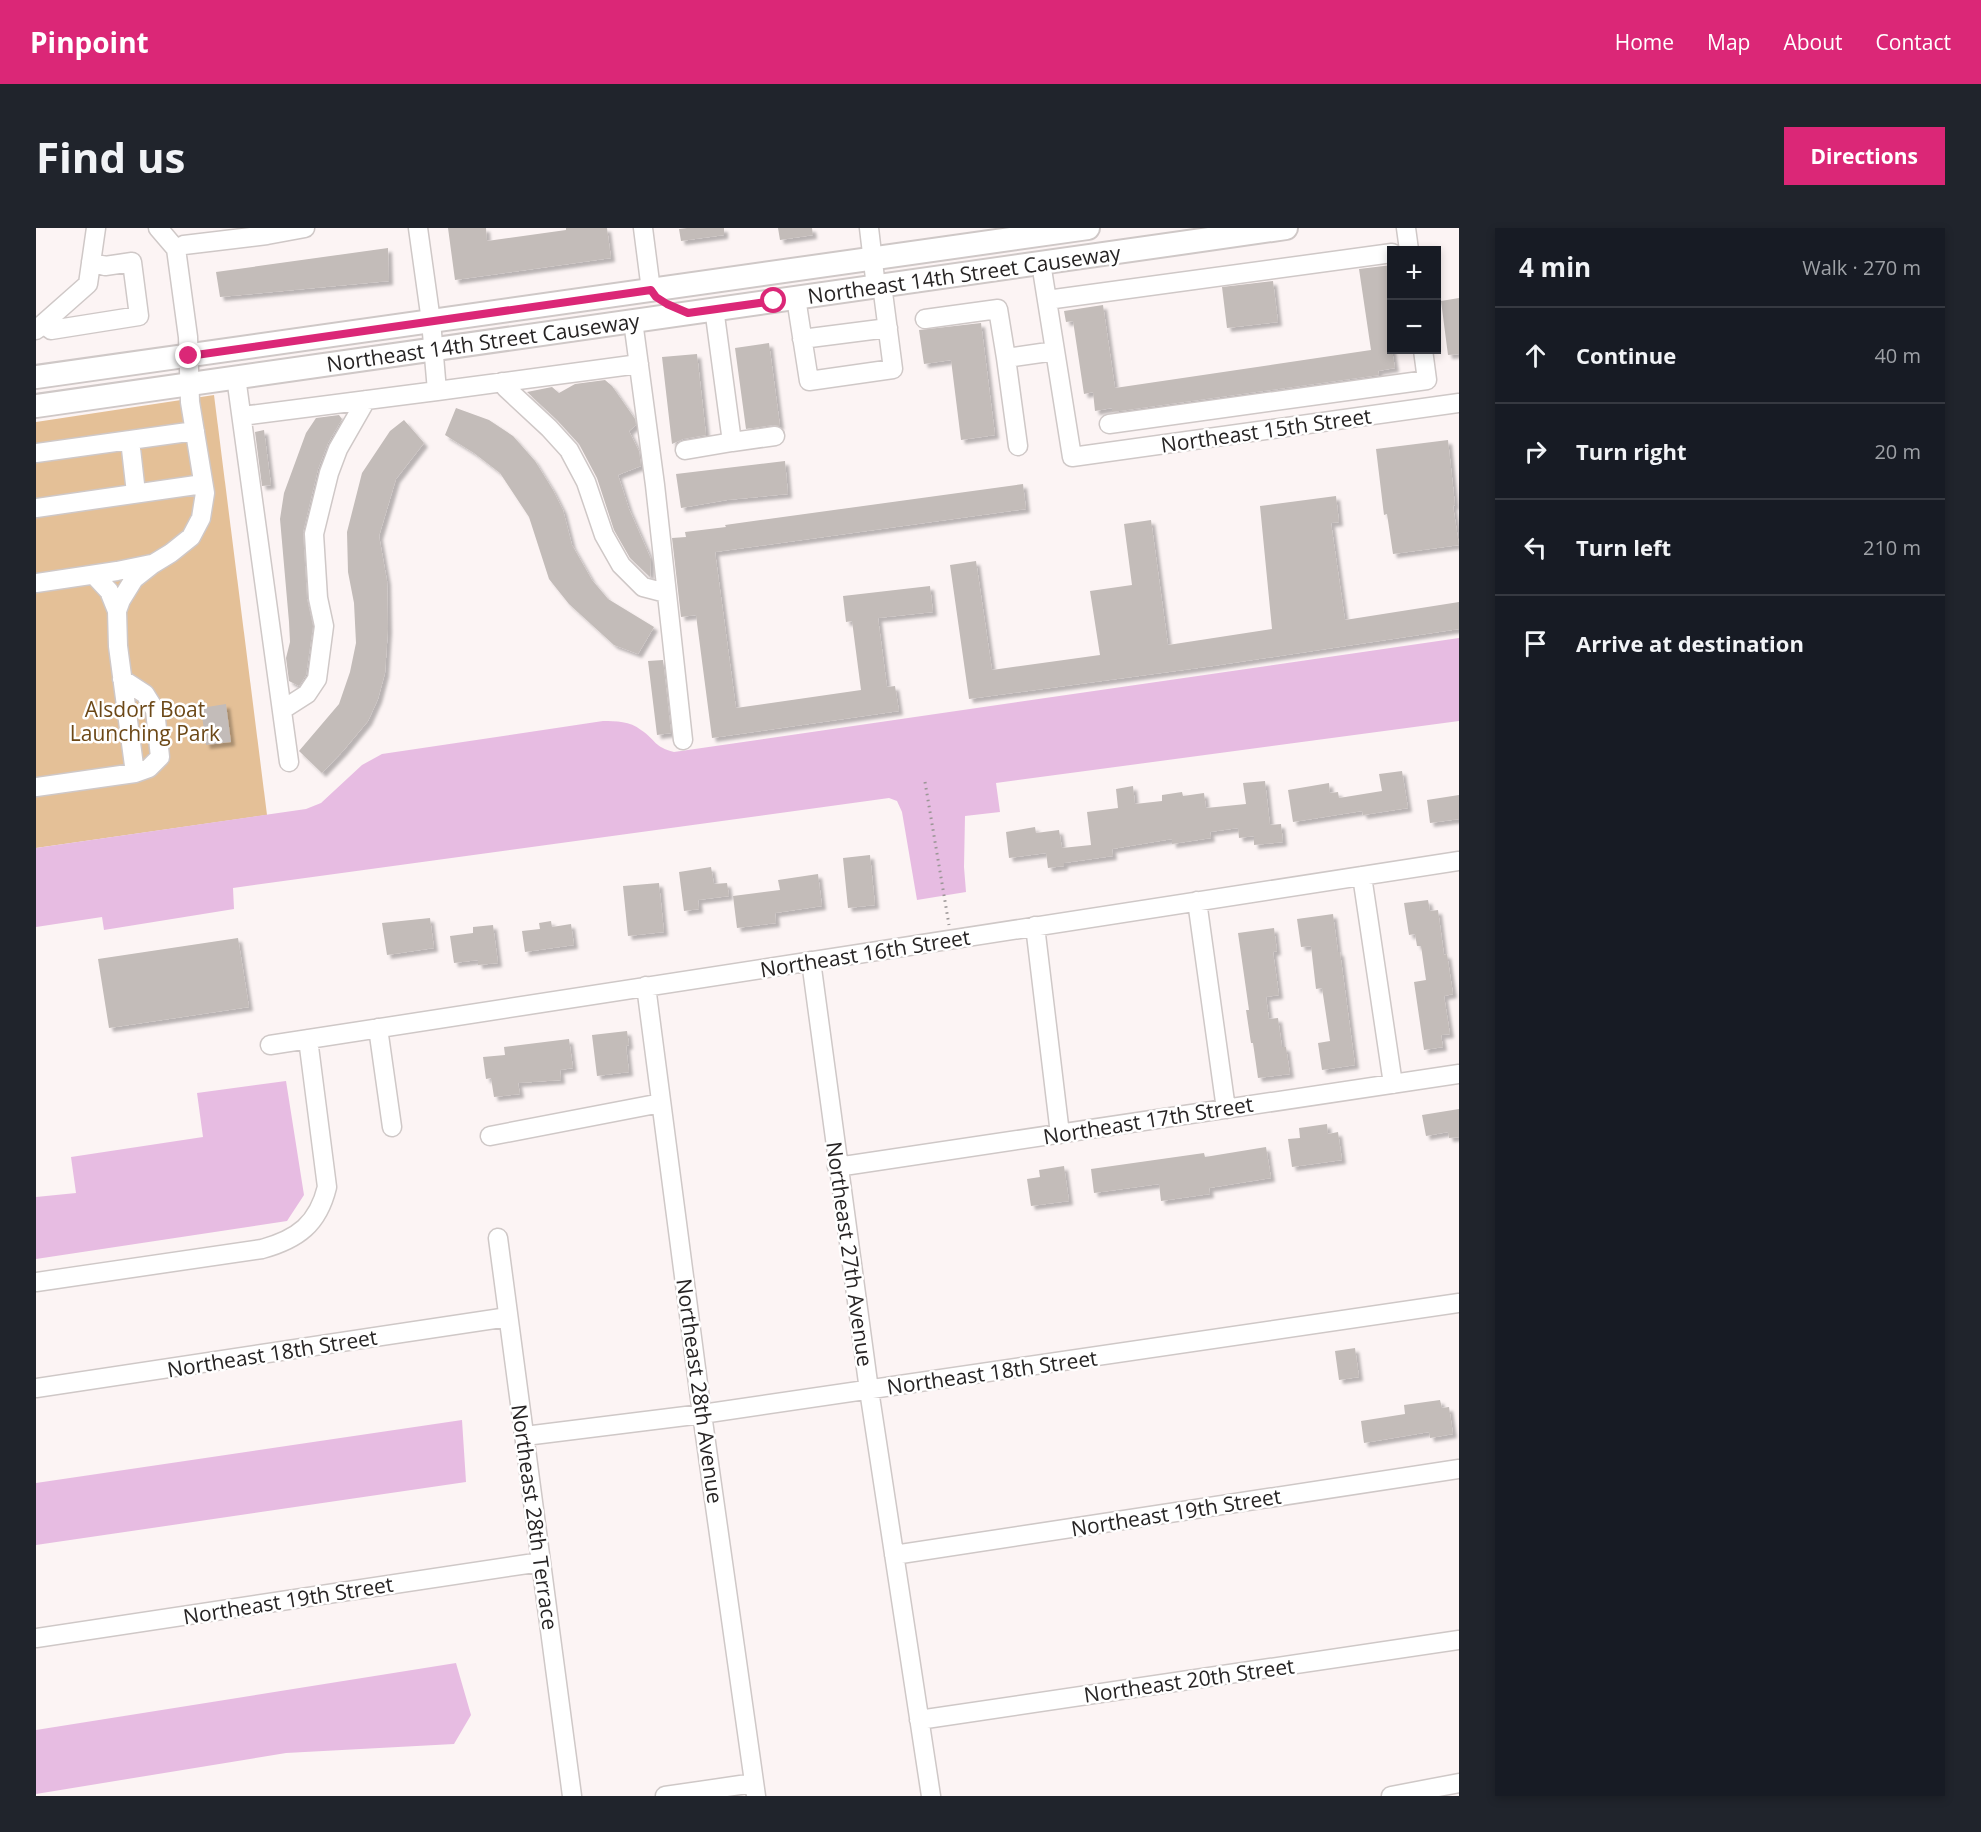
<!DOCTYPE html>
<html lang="en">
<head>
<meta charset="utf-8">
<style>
	body { margin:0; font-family:"Open Sans",sans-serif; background:#20242c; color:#f1f3f6 }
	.controls { position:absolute; right:18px; top:18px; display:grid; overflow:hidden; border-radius:0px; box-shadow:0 3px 9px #0003 }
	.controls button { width:54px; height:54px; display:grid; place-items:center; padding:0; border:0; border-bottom:2px solid #363941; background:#171b24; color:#f1f3f6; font:30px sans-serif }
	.stop { position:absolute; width:18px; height:18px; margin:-14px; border:4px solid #db2777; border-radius:50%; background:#fff }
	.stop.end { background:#db2777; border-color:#fff; box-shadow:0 2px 6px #0008 }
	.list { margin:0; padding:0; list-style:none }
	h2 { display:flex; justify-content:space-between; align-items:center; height:78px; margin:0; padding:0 24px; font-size:26px }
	h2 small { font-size:20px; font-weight:400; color:#9ea1a6 }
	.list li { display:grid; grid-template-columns:39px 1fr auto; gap:18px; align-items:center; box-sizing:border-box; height:96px; padding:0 24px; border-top:2px solid #363941 }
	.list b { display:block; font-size:22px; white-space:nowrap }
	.list em { font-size:20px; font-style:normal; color:#9ea1a6 }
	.icon { flex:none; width:33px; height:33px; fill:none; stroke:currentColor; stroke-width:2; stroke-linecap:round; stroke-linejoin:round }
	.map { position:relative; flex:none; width:1423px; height:1568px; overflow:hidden; border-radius:0px }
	header { display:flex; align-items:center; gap:36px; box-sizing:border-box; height:84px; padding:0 30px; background:#db2777; color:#fff }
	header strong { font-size:28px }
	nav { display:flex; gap:33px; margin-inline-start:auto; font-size:21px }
	.intro { display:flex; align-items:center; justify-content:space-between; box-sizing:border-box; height:144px; padding:0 36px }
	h1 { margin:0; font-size:42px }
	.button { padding:15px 27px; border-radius:0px; background:#db2777; color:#fff; font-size:21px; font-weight:700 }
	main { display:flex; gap:36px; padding:0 36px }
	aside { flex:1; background:#171b24; border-radius:0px; box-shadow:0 3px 9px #0003 }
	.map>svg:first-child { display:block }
	.green { fill:#e4c097 }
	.water { fill:#e7bce2 }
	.building { fill:#c3bcb9; filter:url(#shadow) }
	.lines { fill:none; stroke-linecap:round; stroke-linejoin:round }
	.minor-casing { stroke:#cfc8c7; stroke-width:21 }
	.major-casing { stroke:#cfc8c7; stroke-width:26 }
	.path { stroke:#9b9696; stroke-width:3; stroke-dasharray:1.5 4.5; stroke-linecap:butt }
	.minor { stroke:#fff; stroke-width:18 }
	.major { stroke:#fff; stroke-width:22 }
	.route { stroke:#db2777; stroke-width:8 }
	.labels { text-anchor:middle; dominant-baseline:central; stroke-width:5; stroke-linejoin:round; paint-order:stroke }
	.street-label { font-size:21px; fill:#272424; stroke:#fff }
	.park-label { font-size:21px; fill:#6c4817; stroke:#fff }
</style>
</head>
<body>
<header>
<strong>Pinpoint</strong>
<nav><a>Home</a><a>Map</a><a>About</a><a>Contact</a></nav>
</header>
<div class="intro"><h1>Find us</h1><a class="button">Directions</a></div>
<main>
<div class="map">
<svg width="1423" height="1568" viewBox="0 0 1423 1568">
	<defs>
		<filter id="shadow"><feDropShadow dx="4" dy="4" stdDeviation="1.5" flood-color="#0004"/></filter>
	</defs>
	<rect width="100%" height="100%" fill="#fcf4f4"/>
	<path class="green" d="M178,167L231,587L0,620V194Z"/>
	<path class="water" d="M1423,410V493L960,555L964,584L929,588L928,639L930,664L881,672L866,584L861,573L853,570L197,660L198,681L68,702L66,689L0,699V620L270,581L285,575L326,537L346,526L567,493C580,493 594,493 605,502C620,512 618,519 638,524Z
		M250,853L268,967L251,993L0,1031V969L40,965L35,929L167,909L161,865Z
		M426,1192L430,1254L0,1317V1255Z
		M420,1435L435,1487L418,1516L250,1525L0,1566V1502Z"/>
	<path class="building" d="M412,0H450L451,13L530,2V0H571L575,30L419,52Z
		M651,0H688V7L645,13L643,1Z
		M742,0H776L777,7L744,12Z
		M352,20L353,53L184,69L180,44Z
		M1356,37V122L1359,140L1342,143L1343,147L1076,184V180L1059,183L1057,164L1048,166L1037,93L1030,94L1028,83L1067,77L1079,160L1335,122L1323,41Z
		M1237,53L1242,94L1191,100L1186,59Z
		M1423,70V126L1412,127L1405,73Z
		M945,95L959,207L925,212L915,132L888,136L883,102Z
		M733,115L744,198L737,197L710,201L699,120Z
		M661,126L670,207L647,211L636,216L626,129Z
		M569,152L576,158L599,191L600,197L593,203L603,223L605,238L582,247L593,281L615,331L614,349L594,330L578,302L561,250L543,216L521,192L491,164L516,159L523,165L539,156Z
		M420,180L453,192L477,208L499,233L517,262L527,282L536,317L556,352L572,371L618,399L602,426L578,417L533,376L513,351L493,289L464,245L438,225L409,207Z
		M303,187L306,191L292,215L282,241L267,304L271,371L277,398L270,447L263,458L253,453L250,430L254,414L253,394L244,291L248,265L270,205L280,190Z
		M368,192L388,215L360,251L343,308L351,353L352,401L349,445L342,471L332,493L307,523L286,545L263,523L303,476L314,444L320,415L318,375L312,344L311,304L326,245L354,203Z
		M228,202L235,257L226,258L219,204Z
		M1412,212L1419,277L1417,278L1423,317L1357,326L1351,286L1348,287L1340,221Z
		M749,233L752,266L691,272L645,280L640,246Z
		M987,256L990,281L679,324L700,480L825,462L816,393L810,394L807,368L894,358L897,384L842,390L851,459L859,458L863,483L676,510L660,387L645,389L636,310L650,309L649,304L690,299L689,297Z
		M1300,268L1303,294L1295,295L1309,392L1423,374V401L1177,438L933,471L914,337L940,333L956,442L1064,427L1054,363L1096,357L1088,296L1115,292L1132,417L1236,401L1224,278Z
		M627,432L635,505L621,507L612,433Z
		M190,476L195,514L170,517L165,480Z
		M1366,543L1372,580L1327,587L1326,583L1257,594L1252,562L1293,555L1294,565L1302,564L1303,570L1346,563L1343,546Z
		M1229,553L1234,597L1245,596L1247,614L1218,617V608L1203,610L1202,600L1174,604L1175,610L1136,616V611L1076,621L1077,628L1028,635V638L1012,640L1010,625L973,630L970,604L999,599L1000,605L1023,602L1026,620L1055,617L1051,584L1082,580L1080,561L1097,558L1099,576L1126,573V567L1146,564L1147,568L1168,565L1170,580L1210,576L1207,555Z
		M1423,567V591L1394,595L1391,572Z
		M834,627L839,677L812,680L807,630Z
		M675,639L678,656L691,655L693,668L662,672L663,681L648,683L643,644Z
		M782,646L786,678L739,685L740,695L701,700L697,668L744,662L742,652Z
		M623,655L628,704L592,708L587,658Z
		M1392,672L1394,683L1402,682L1408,727L1411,726L1417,766L1408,768L1414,806L1405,807L1407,819L1388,822L1378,754L1390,752L1385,718H1381L1379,706L1373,707L1368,675Z
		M1297,686L1302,724H1304L1319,837L1286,842L1282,815L1294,813L1286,760L1280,761L1275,718L1265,719L1261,691Z
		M394,690L398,720L351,727L346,695Z
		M515,693L516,699L535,696L538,717L489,724L486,703L504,701L503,695Z
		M457,697L462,735L442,737V732L418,735L414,708L437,705V699Z
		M1238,700L1241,723L1237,724L1243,767L1230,769L1233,791L1242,790L1246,819H1250L1254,846L1222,850L1217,815H1215L1210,782H1213L1202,705Z
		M202,710L213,779L73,800L62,731Z
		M591,803L593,817L590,818L593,844L561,848L556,807Z
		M533,811L537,840L524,842L525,852L482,855L484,866L458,869L455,850L450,851L447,829L469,827L468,819Z
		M1423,881V909L1413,910L1412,904L1390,908L1386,887Z
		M1291,896L1292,906L1302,904L1306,932L1256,939L1252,911L1264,910L1263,900Z
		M1230,919L1235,950L1173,960L1174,966L1125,973L1123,956L1058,965L1055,941L1168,925L1169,929Z
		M1028,938L1033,973L995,978L991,951L1004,949L1003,942Z
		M1319,1120L1323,1149L1303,1152L1299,1123Z
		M1404,1172L1406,1180L1413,1179L1417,1206L1394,1210L1393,1204L1328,1215L1325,1193L1369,1186L1368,1177Z"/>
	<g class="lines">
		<g class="minor-casing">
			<path id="minor" d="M607,0L615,62
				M833,0L840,59
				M1370,0L1373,22
				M231,7L269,0
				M140,21L148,17L231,7L230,0
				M1005,35L1036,229L1423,175
				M760,70L773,153L857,141L846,57
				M1011,72L1356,25
				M678,80L696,214L739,208
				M889,91L962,81L970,130
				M597,93L619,257L647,512
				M8,95L15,102L103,88L96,34L69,38L55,34
				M0,102L52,56L60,0
				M766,111L852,100
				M200,149L253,534
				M466,154L470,160L513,200L533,222L550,254L568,307L585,337L607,359L630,365
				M401,163L603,136
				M206,188L401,163L395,93L382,0
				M1073,196L1391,152L1387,122
				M94,212L100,265
				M982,218L970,130L1019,123
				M649,222L696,214
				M0,225L159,203
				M0,280L167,256
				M58,347L73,363L81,383
				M0,355L81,343L115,336
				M86,451L109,466L119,482L124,529L113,540L99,545
				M246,482L271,466L281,451L288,398L282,370L278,306L293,245L302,221L330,172
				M0,559L99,545L82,418L81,383L85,372L98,351L117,336L135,325L155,309L165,290L169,265L154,174L152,109L141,28L140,21L122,0
				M1326,648L1357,856
				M1161,673L1190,881
				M999,698L1024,906
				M775,733L833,1162L895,1568
				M610,758L666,1186L720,1568
				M342,800L356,899
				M234,817L1423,633
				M454,908L625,875
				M801,939L1423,846
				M462,1010L536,1568
				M0,1054L226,1021C262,1011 282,996 291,959L272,811
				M0,1160L472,1089
				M489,1208L666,1186L1423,1075
				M858,1327L1423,1241
				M0,1410L505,1334
				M883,1492L1423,1412
				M629,1568L718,1555
				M1355,1568L1423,1555"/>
		</g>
		<g class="major-casing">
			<path id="major" d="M0,149L1052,0
				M0,178L1250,0"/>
		</g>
		<path class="path" d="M889,554L913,697"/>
		<use href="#minor" class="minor"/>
		<use href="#major" class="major"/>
	</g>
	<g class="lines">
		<path class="route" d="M153,128L615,62L620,69L631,76L652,85L738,73"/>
	</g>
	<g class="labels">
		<g class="street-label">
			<text transform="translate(928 46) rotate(-8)">Northeast 14th Street Causeway</text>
			<text transform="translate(447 114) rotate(-8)">Northeast 14th Street Causeway</text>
			<text transform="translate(1230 202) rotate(-8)">Northeast 15th Street</text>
			<text transform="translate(829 725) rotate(-9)">Northeast 16th Street</text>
			<text transform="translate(1112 892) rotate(-9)">Northeast 17th Street</text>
			<text transform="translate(814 1026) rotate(82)">Northeast 27th Avenue</text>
			<text transform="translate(236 1125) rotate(-9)">Northeast 18th Street</text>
			<text transform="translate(956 1144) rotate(-8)">Northeast 18th Street</text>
			<text transform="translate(664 1163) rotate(82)">Northeast 28th Avenue</text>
			<text transform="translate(1140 1284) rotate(-9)">Northeast 19th Street</text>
			<text transform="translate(499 1289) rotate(82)">Northeast 28th Terrace</text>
			<text transform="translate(252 1372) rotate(-9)">Northeast 19th Street</text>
			<text transform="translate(1153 1452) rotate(-8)">Northeast 20th Street</text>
		</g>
		<g class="park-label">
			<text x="109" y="481">Alsdorf Boat<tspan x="109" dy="24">Launching Park</tspan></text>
		</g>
	</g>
</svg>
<div class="controls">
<button>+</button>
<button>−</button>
</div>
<div class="stop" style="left:738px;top:73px"></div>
<div class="stop end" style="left:153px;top:128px"></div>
</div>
<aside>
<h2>4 min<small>Walk · 270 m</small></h2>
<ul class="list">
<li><svg class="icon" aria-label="ahead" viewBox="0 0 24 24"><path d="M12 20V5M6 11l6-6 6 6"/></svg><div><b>Continue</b></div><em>40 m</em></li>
<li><svg class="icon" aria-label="right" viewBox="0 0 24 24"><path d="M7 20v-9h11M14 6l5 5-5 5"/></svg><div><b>Turn right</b></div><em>20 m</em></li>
<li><svg class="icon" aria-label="left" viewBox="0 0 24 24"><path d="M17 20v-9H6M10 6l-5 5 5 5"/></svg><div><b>Turn left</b></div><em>210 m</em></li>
<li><svg class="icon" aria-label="arrive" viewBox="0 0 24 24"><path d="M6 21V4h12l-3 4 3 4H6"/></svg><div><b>Arrive at destination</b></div></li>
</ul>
</aside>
</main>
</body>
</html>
